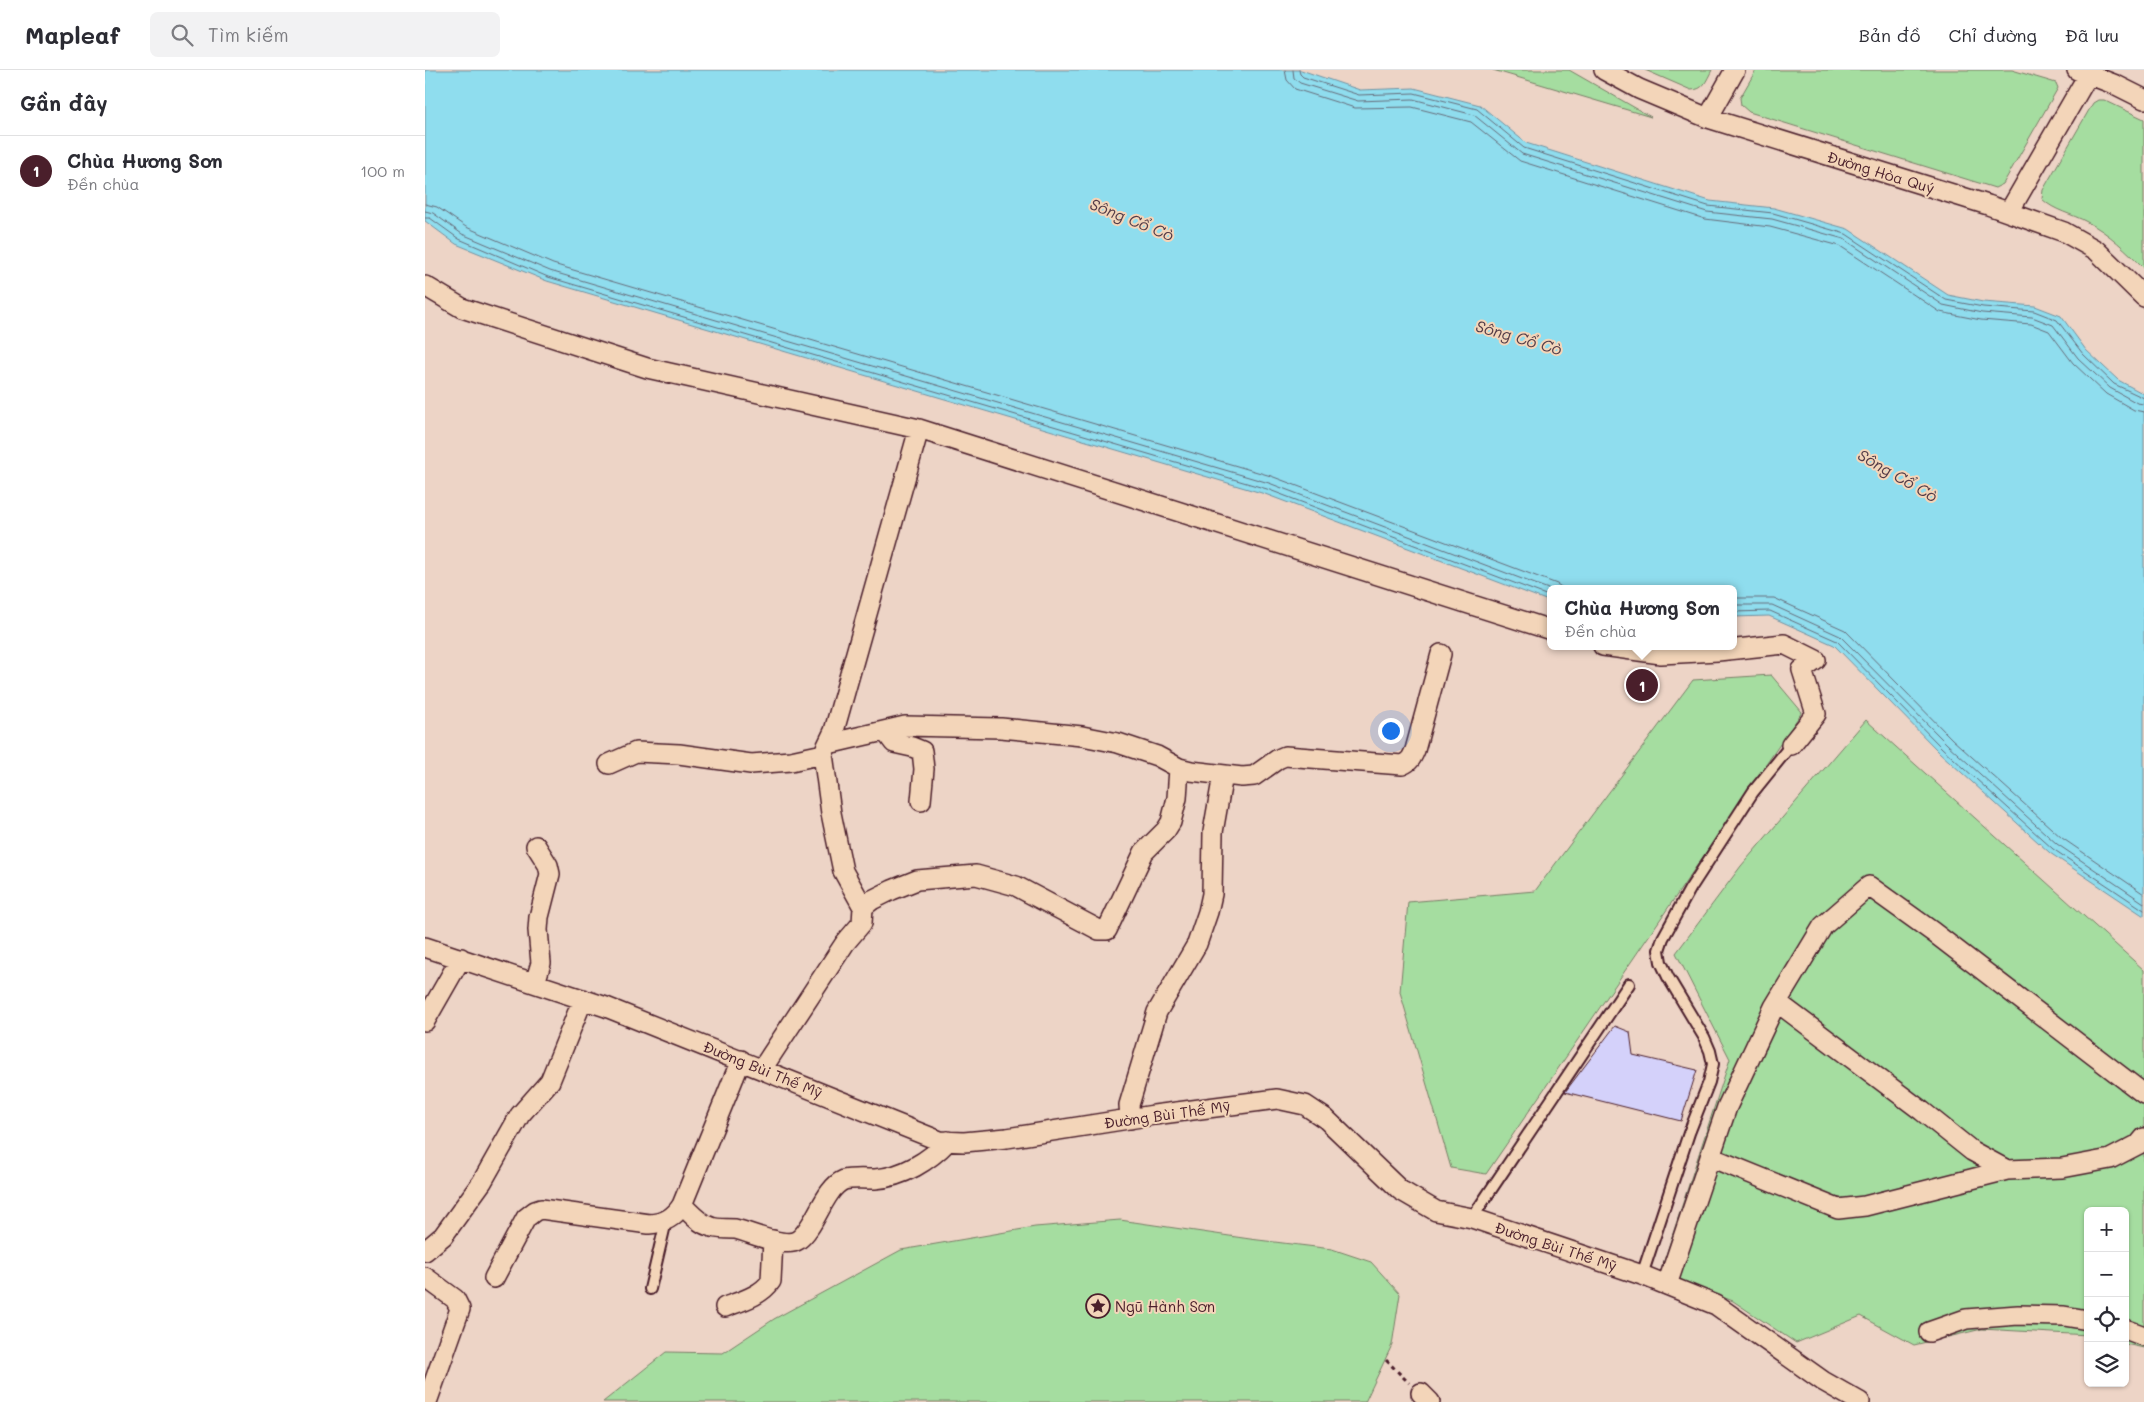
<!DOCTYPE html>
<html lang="vi">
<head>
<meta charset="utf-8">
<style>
	body { margin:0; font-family:Mali,sans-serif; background:#f2f2f3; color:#2b2b33 }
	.controls { position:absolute; right:15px; bottom:15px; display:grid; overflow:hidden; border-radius:8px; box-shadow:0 1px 4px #0004 }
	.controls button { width:45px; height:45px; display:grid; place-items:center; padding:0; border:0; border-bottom:1px solid #e1e1e2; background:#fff; color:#2b2b33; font:25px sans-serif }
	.you { position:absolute; left:965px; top:660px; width:18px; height:18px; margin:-12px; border:4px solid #fff; border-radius:50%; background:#1a73e8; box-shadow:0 0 0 8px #1a73e833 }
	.badge { display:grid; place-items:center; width:32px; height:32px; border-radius:50%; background:#4a1f2b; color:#fff; font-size:16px; font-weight:700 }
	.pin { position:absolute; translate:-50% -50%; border:2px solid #fff; box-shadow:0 1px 5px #0006 }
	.popup { position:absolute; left:1122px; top:515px; width:190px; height:65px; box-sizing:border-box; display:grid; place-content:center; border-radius:8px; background:#fff; filter:drop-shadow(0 1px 4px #0005); font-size:16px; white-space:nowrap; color:#7c7c81 }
	.popup b { font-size:19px; color:#2b2b33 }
	.popup::after { content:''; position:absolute; left:50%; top:100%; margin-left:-10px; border:10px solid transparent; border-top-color:#fff }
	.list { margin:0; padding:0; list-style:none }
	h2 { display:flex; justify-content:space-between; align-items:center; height:65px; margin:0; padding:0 20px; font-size:21px }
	h2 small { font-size:16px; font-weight:400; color:#7c7c81 }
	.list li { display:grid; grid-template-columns:32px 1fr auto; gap:15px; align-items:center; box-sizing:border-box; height:70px; padding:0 20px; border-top:1px solid #e1e1e2 }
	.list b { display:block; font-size:19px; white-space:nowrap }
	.list p { margin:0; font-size:16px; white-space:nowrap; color:#7c7c81 }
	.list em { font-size:16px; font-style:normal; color:#7c7c81 }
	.icon { flex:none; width:28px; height:28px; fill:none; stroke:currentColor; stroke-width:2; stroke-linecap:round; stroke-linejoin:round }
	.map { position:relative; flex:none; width:1719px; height:1332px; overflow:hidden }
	header { display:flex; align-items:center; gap:30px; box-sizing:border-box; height:70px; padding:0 25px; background:#fff; border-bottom:1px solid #e1e1e2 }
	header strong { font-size:24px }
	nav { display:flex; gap:28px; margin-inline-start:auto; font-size:18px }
	.search { width:350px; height:45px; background:#f2f2f3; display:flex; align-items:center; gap:12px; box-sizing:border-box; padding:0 18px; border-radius:8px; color:#7c7c81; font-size:19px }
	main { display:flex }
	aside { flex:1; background:#fff }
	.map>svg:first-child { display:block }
	.green { fill:#a5dda0; stroke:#787e66 }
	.water { fill:#8fddee; stroke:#7391a0 }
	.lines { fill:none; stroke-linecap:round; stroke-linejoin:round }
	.shore { stroke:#666b79; stroke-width:1 }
	.building { fill:#d4d1fa; stroke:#4a1f2b }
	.lane-casing { stroke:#4a1f2b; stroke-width:14 }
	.street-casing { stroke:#4a1f2b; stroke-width:22 }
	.path { stroke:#4a1f2b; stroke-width:3; stroke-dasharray:4 4; stroke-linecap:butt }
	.lane { stroke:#f3d5b9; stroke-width:10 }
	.street { stroke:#f3d5b9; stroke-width:19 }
	.labels { text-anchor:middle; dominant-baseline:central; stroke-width:4; stroke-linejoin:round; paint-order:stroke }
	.street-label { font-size:15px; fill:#4a1f2b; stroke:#f3d5b9 }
	.poi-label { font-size:15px; fill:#4a1f2b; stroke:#f3d5b9; text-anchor:start }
	.water-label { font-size:16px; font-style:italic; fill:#543c48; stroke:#f3d5b9 }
</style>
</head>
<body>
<header>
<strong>Mapleaf</strong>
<div class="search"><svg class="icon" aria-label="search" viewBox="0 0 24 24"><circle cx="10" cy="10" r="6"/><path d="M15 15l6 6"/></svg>Tìm kiếm</div>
<nav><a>Bản đồ</a><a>Chỉ đường</a><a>Đã lưu</a></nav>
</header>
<main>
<aside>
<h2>Gần đây<small></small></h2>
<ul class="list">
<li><span class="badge">1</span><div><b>Chùa Hương Sơn</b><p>Đền chùa</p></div><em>100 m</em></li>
</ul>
</aside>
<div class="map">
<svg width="1719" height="1332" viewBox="0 0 1719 1332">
	<rect width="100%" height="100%" fill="#edd4c6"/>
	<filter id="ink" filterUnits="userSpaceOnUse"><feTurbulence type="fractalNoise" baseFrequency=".02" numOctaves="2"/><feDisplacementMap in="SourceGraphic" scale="10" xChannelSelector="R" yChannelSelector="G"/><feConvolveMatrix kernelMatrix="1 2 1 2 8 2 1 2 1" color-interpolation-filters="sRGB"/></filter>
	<g filter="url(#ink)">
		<path class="green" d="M1068,0H1144L1226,47Z
			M1220,0H1287C1281,11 1279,20 1266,20Z
			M1331,0H1587L1631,13L1633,18L1578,114L1570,118L1324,42L1316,35L1315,28Z
			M1673,30H1679L1719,49V198C1702,181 1684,163 1662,152C1648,144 1629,141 1617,129L1618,120L1668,33Z
			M1346,605L1377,642L1061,1104L1026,1098L975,922L983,832L1110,821L1268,610Z
			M1441,650L1719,900V1278L1700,1274V1141H1663V1265L1557,1259L1489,1275L1436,1246L1371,1273L1308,1231L1235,1203L1305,989L1251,883L1316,796Z
			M695,1150L825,1169L907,1179L946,1192L975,1224L967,1275L940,1332H178L241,1282L298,1283L349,1249L476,1180L610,1157Z"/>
		<path class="water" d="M0,0H876L935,20L989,18L1055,35L1101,73L1285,131L1349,138L1423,159L1523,225L1558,232L1610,236L1636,246L1661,280L1693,310L1719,324V846L1625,783L1514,682L1409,575L1344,546L1308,547V519H1126V532L840,424L122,211L31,174L0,151Z"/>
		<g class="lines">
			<path class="shore" d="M860,0L862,10L870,19L930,38L987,37L1046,52L1095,91L1280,149L1345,157L1415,176L1515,242L1556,250L1606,254L1624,261L1648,293L1681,324L1709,340L1719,342
				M868,0L869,8L875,13L933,31L988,29L1049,45L1097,84L1282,142L1347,149L1419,169L1518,235L1557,243L1607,247L1628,255L1653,288L1685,318L1712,333L1719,334
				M874,0L875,4L878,7L934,25L989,23L1052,39L1099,78L1283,136L1348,143L1421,164L1521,230L1558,237L1609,241L1632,250L1658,284L1689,314L1719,328
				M0,134L12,137L41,157L128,194L846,406L1132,514L1139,519
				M0,141L8,143L37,164L125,201L844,413L1126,520
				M0,148H5L34,169L123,207L842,419L1126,527
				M1308,528H1349L1420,560L1527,669L1637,768L1719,824
				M1308,535H1347L1415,566L1522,674L1632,774L1719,833
				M1308,542L1345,541L1412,571L1517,678L1628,779L1719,840"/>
		</g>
		<path class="building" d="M1190,956L1205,962L1208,985L1272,1000L1256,1051L1140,1022Z"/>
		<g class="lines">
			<g class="lane-casing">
				<path id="lane" d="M1047,1148L1204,914
					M1217,1205L1264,1063L1284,1012L1288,994L1285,981L1279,967L1243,907L1236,892L1234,880L1238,868L1265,819L1328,722L1366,675
					M225,1219L241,1151"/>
			</g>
			<g class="street-casing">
				<path id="street" d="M1179,0L1214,19L1283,48L1563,135L1639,162L1671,180L1719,227
					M1652,0L1691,15L1719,29
					M1283,48L1310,0
					M1584,142L1666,0
					M0,216L37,238L222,298L494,359L1126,560
					M1178,576L1236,584L1293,581L1359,574L1391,590L1377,600L1391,644L1366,675
					M460,661L469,673L487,677L497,681L499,699L496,731
					M403,674L480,656L576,658L657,666L693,673L732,686L754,698L766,701L817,707L829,706L853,689L860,686L977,695C985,692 987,687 990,680L1016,584
					M184,694L211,682L254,684L326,694L366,691L398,684
					M438,837L447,830L467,820L492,810L551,805L591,816L674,860H682L719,782L741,760L746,752L752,728L754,698
					M0,877L181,937L515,1071L539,1072L582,1068L729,1045L852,1029L880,1035L901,1049L975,1120L1011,1141L1047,1148L1217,1205L1291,1235L1398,1311L1435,1332
					M110,913L116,893L113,860L114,847L125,804L123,795L111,776
					M1352,932L1497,1041L1547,1081L1582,1100L1637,1098L1685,1089L1714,1074L1719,1068
					M0,951L36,888
					M337,999L420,873L437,853L438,837L418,801L406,743L398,684L409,661L494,359
					M705,1049L704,1035L732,942L772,874L783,842L787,824L788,762L798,705
					M1285,1087L1413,1139L1440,1136L1582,1100
					M257,1135C265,1142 273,1153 284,1156C292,1160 301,1158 310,1159C325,1162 360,1179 373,1170C391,1157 399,1118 419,1110C425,1108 442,1109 450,1109C478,1107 504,1091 523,1071
					M0,1181L18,1166L57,1112L95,1045L125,1011L158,929
					M0,1207L30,1229L35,1239L2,1332
					M69,1208L101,1148L110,1141L116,1139L224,1154C239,1153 249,1148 257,1135L316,990
					M1242,1215L1302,1037L1349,937L1398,856L1444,816L1508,862L1719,1024
					M300,1237C316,1231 336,1226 346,1211L348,1170
					M1700,1259L1719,1266
					M1504,1262L1541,1249L1593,1245L1639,1246L1663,1250
					M996,1323L1005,1332"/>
			</g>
			<path class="path" d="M961,1290L984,1313"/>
			<use href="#lane" class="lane"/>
			<use href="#street" class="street"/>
		</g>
	</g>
	<defs>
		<g id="sight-ring" transform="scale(1.25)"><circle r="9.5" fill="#f3d5b9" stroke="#4a1f2b" stroke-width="1.5"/><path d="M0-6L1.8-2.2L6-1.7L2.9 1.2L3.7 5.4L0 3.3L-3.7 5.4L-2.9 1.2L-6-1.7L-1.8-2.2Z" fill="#4a1f2b"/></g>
	</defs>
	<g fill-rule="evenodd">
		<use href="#sight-ring" x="673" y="1236"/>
	</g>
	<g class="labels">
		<g class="street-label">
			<text transform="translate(1456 102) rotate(17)">Đường Hòa Quý</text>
			<text transform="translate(338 999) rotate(22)">Đường Bùi Thế Mỹ</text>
			<text transform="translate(742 1044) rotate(-8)">Đường Bùi Thế Mỹ</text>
			<text transform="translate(1131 1176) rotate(18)">Đường Bùi Thế Mỹ</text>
		</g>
		<g class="poi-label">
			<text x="690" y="1236">Ngũ Hành Sơn</text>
		</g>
		<g class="water-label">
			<text transform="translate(707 149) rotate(22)">Sông Cổ Cò</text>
			<text transform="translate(1094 267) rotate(16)">Sông Cổ Cò</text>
			<text transform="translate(1473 405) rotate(30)">Sông Cổ Cò</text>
		</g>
	</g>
</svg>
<div class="controls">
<button>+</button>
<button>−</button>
<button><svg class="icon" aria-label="locate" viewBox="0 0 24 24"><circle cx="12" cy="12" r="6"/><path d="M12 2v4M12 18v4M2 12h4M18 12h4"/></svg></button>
<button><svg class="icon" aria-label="layers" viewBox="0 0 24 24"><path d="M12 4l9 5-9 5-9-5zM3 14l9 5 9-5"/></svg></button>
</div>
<div class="you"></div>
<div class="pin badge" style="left:1217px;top:615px">1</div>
<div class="popup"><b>Chùa Hương Sơn</b>Đền chùa</div>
</div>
</main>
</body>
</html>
